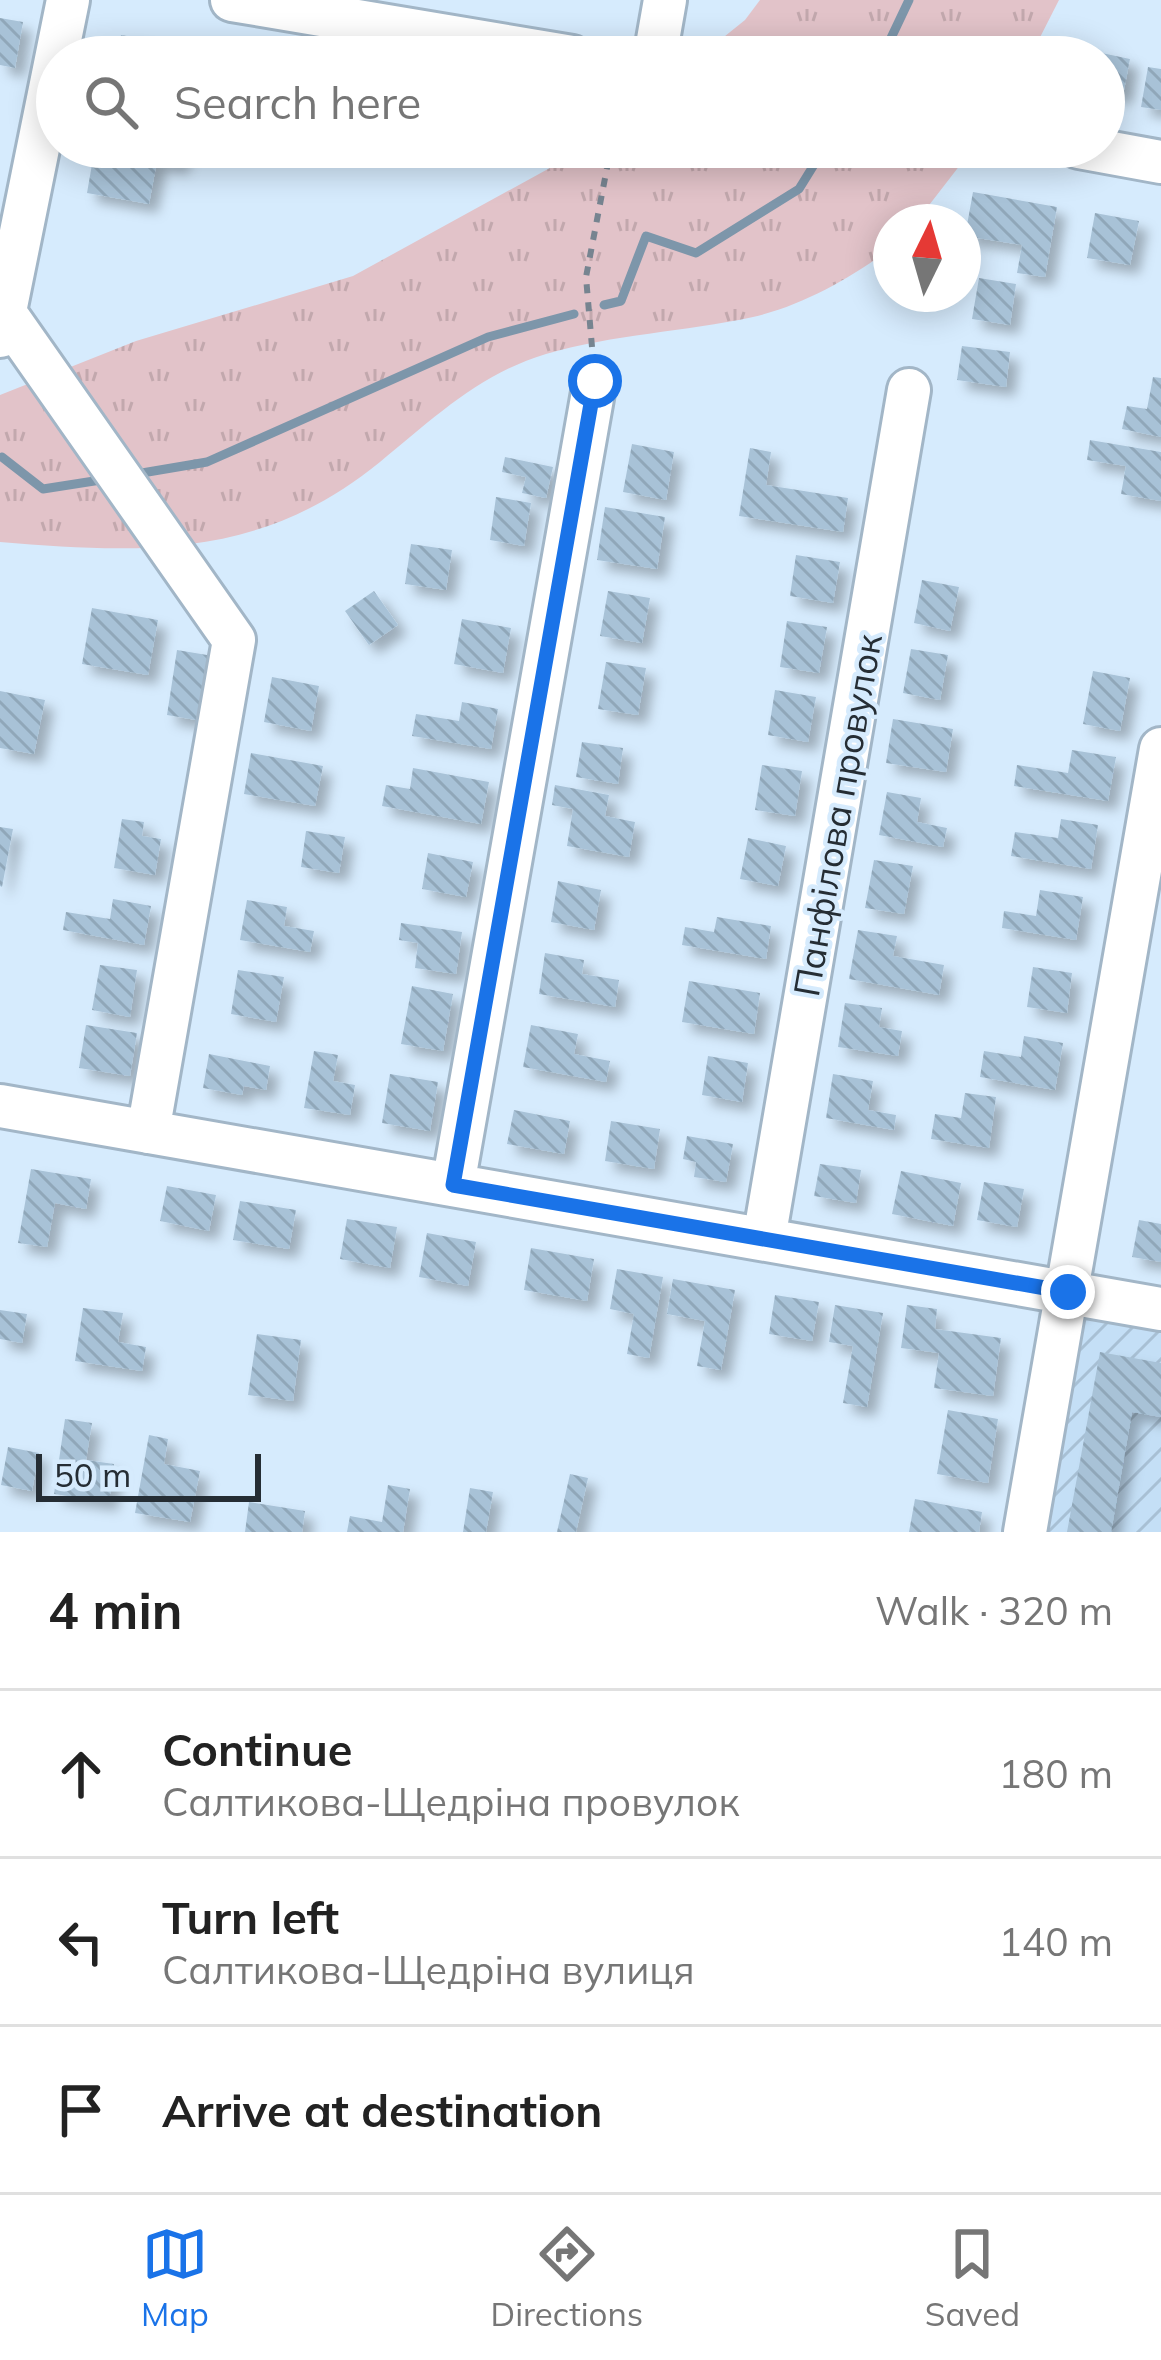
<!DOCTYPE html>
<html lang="en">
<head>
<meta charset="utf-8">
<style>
	body { margin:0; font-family:Mulish,sans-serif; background:#f2f2f2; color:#222 }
	.compass { position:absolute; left:873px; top:204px; width:108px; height:108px; border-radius:50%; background:#fff; box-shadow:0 6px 30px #0003; rotate:5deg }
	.scale { position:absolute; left:36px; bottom:30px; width:225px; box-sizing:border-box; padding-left:12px; border:6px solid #252d34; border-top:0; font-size:33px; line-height:42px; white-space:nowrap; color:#252d34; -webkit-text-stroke:9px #d6ebfd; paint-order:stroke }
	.stop { position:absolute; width:36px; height:36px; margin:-27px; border:9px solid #1a73e8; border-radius:50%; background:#fff }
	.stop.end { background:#1a73e8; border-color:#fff; box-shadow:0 3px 12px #0008 }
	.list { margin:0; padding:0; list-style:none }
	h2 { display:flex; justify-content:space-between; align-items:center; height:156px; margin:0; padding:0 48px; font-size:51px }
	h2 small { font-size:39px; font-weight:400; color:#767676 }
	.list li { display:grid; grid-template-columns:78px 1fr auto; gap:36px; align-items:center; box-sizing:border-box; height:168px; padding:0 48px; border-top:3px solid #e0e0e0 }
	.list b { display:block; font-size:45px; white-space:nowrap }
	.list p { margin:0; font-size:39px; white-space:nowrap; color:#767676 }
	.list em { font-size:39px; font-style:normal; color:#767676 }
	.icon { flex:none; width:66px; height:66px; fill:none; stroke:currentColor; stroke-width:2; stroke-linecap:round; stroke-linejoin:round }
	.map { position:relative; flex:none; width:1161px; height:1532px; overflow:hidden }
	.search { position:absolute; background:#fff; box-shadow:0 6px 30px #0003; left:36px; right:36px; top:36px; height:132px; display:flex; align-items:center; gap:30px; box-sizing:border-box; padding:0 42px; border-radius:66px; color:#767676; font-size:45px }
	.sheet { height:660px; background:#fff }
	nav { display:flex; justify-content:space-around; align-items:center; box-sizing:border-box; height:168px; border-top:3px solid #e0e0e0; background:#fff; font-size:33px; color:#767676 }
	nav a { display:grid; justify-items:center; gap:6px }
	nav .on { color:#1a73e8 }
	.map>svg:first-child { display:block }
	.industrial { fill:url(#industrial-furrows) }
	.grass { fill:url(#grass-tufts) }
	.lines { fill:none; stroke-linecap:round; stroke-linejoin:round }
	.stream { stroke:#7d96aa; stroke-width:9 }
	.building { fill:url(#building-back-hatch); filter:url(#shadow) }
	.minor-casing { stroke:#a2b6c7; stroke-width:48 }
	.path { stroke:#768490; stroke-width:6; stroke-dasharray:9 9; stroke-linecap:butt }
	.minor { stroke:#fff; stroke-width:42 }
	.route { stroke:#1a73e8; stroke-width:15 }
	.labels { text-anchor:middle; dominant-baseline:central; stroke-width:9; stroke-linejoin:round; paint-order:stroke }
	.street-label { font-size:36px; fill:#252d34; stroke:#d6ebfd }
</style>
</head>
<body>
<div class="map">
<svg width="1161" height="1532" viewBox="0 0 1161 1532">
	<defs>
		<pattern id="industrial-furrows" width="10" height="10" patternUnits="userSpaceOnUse" patternTransform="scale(3)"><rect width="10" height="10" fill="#c4dff6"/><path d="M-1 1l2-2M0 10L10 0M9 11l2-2" fill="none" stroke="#a8c0d4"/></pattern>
		<pattern id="grass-tufts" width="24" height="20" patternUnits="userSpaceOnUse" patternTransform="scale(3)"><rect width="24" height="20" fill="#e2c3c9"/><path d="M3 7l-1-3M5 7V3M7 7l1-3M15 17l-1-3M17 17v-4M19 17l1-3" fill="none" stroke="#c2a8ad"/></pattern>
		<pattern id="building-back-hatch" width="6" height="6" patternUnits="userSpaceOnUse" patternTransform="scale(3)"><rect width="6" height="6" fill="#a8c2d7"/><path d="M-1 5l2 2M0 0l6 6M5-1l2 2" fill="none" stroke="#90a7b9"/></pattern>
		<filter id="shadow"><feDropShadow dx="9" dy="9" stdDeviation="6" flood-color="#0004"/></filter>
	</defs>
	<rect width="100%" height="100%" fill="#d6ebfd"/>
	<path class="industrial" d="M1078,1303L1161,1319V1532H1038Z"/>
	<path class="grass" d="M760,0H1059L1030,57H699L745,20Z
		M588,147H974L916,222H891V249C848,279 804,305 753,317C684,332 614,334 546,354C479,374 433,419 380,462C261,559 144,554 0,542V395L136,341L353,276Z"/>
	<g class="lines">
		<path class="stream" d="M882,57L909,0
			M604,305L621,301L646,236L696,253L799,189L825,147
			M2,457L43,489L107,479
			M136,474L207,462L488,337L574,314"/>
	</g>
	<path class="building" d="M0,18L23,22L15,68L0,65Z
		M121,35L180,46L178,57H118Z
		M1078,48L1130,59L1123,95L1104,91V57H1076Z
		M1148,67L1161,69V110L1141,107Z
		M95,147L164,151L183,147L179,165L157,161L149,204L87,193Z
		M973,192L1057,207L1045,277L1017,273L1022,245L965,236Z
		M1095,213L1139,221L1130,265L1087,258Z
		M979,278L1016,284L1010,325L972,319Z
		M962,346L1010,352L1006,387L957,380Z
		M1153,377L1161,378V437L1122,429L1127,406L1147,409Z
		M1090,440L1161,452V501L1121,494L1126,466L1087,460Z
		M632,444L674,452L666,500L623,492Z
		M750,448L771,452L766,485L848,498L843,532L739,516Z
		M505,457L553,467L546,498L522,493L526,477L502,472Z
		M496,497L531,503L524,546L490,540Z
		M605,507L665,517L657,569L597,560Z
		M411,544L452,550L446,590L405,584Z
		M796,555L840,562L833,603L790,596Z
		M922,580L959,587L950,631L914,623Z
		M374,591L398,625L369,645L345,611Z
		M608,591L650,598L642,643L600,636Z
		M92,608L158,620L148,675L82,664Z
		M462,619L511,628L503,673L454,664Z
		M787,621L827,627L819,673L780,667Z
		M911,649L948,655L940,700L903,693Z
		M177,650L213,656L202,721L167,715Z
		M606,662L646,668L638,715L598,709Z
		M1093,671L1130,678L1120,731L1083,724Z
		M272,677L319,686L311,731L264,722Z
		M775,690L816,697L808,742L768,735Z
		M0,691L45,700L34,754L0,748Z
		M462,702L498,709L491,749L412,736L416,714L459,721Z
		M893,719L953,729L946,772L886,763Z
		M582,742L623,748L618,784L576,777Z
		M1072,750L1116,757L1108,801L1014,786L1017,765L1068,773Z
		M251,753L323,766L315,806L244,794Z
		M762,765L802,771L795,816L755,810Z
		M413,768L489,782L481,824L382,806L386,785L410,789Z
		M555,785L609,795L605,816L635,822L629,857L567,846L573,809L552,805Z
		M887,792L921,798L917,822L947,828L943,847L879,835Z
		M122,819L144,822L142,836L161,839L155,875L114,868Z
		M1061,819L1098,825L1091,869L1011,856L1015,832L1058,838Z
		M0,827L13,829L2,887L0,886Z
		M306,831L345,837L339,873L301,867Z
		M748,838L786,846L778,886L740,879Z
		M428,853L473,862L466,897L422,889Z
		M874,860L913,866L904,914L865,908Z
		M558,881L601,890L594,930L551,922Z
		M1040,890L1083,897L1076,940L1002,928L1004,911L1036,916Z
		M113,899L151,906L144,945L63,930L66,912L110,919Z
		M247,900L287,907L284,926L314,931L310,952L240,940Z
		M717,917L771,926L766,959L682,945L685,927L714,932Z
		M401,923L462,932L456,974L415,968L418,943L399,940Z
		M858,930L897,936L893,956L944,965L939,995L849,979Z
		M545,953L584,960L582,974L619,980L615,1007L539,994Z
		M100,965L137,970L130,1017L92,1010Z
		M1033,967L1072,973L1067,1013L1027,1007Z
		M238,970L284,977L276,1022L231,1014Z
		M689,981L760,993L754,1034L682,1022Z
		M412,986L453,994L443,1051L401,1044Z
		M845,1003L882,1008L879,1027L902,1031L898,1056L838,1047Z
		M86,1025L137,1033L130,1076L79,1068Z
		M531,1025L578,1034L574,1054L610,1061L606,1082L523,1067Z
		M1024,1036L1063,1043L1055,1090L980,1077L984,1051L1021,1057Z
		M314,1051L338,1055L333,1081L355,1085L350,1115L304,1108Z
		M209,1054L270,1066L266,1090L244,1086L242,1095L203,1088Z
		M708,1056L748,1063L742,1102L702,1095Z
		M390,1074L438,1082L430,1131L382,1123Z
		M833,1074L873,1081L868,1110L896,1115L894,1130L826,1118Z
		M965,1093L996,1097L989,1148L931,1139L935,1114L961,1118Z
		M514,1110L570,1121L564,1154L507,1144Z
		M611,1121L660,1129L654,1169L605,1161Z
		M687,1136L733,1144L726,1182L694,1177L696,1162L683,1159Z
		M820,1164L861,1170L856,1203L814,1196Z
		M31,1169L91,1179L86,1209L55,1203L47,1247L18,1243Z
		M901,1171L961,1183L953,1226L892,1214Z
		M984,1182L1024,1189L1017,1227L977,1220Z
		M167,1186L216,1195L209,1231L160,1221Z
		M240,1201L296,1210L289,1249L233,1240Z
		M347,1219L397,1227L390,1268L340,1259Z
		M1139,1220L1161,1224V1262L1132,1257Z
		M427,1233L476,1242L468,1286L419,1277Z
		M531,1248L594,1259L587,1301L524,1290Z
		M617,1269L663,1277L649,1358L627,1354L634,1314L610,1309Z
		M673,1279L735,1290L721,1370L697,1366L705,1321L667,1314Z
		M775,1295L819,1302L812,1341L769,1334Z
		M835,1305L883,1313L867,1407L843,1403L853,1346L829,1342Z
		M907,1305L937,1309L935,1329L1001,1338L993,1396L934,1388L939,1353L901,1348Z
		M83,1308L123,1313L118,1342L146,1347L142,1371L75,1361Z
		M0,1310L27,1314L22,1343L0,1339Z
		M257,1334L301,1340L293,1401L248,1395Z
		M1100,1352L1161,1363V1417L1132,1412L1111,1532H1067Z
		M948,1410L998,1419L988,1483L937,1474Z
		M65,1419L92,1423L86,1460L114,1464L109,1502L54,1494Z
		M149,1435L168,1439L164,1464L200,1471L190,1522L135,1513Z
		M8,1447L39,1453L32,1491L1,1485Z
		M570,1474L588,1478L576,1532H557Z
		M388,1485L410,1489L403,1532H347L350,1516L382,1522Z
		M470,1488L493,1492L486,1532H463Z
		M915,1499L982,1512L979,1532H909Z
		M249,1502L305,1511L302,1532H245Z"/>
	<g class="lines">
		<g class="minor-casing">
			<path id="minor" d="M232,0L572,57
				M655,57L665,0
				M1079,147L1161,162
				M5,313L234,640L148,1132
				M0,336L68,0
				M0,1106L1161,1309
				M453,1185L595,381
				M764,1239L909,390
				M1025,1532L1161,749"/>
		</g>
		<path class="path" d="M592,347L586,277L611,147"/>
		<use href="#minor" class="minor"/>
	</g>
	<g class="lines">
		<path class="route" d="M595,381L453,1185L1068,1292"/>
	</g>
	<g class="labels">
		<g class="street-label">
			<text transform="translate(837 815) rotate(-80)">Панфілова провулок</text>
		</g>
	</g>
</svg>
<svg class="compass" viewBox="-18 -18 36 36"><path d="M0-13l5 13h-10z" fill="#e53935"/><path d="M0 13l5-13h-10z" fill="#767676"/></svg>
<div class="scale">50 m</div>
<div class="stop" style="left:595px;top:381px"></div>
<div class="stop end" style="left:1068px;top:1292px"></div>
<div class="search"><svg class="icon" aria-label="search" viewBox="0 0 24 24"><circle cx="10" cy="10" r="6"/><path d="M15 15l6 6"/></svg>Search here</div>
</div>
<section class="sheet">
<h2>4 min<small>Walk · 320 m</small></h2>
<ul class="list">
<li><svg class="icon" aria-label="ahead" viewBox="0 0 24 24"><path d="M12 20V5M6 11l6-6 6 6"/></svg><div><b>Continue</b><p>Салтикова-Щедріна провулок</p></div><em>180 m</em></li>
<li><svg class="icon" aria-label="left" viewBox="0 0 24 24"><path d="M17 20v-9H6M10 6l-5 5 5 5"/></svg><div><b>Turn left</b><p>Салтикова-Щедріна вулиця</p></div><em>140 m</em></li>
<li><svg class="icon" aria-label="arrive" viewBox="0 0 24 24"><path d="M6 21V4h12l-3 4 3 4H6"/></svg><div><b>Arrive at destination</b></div></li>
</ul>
</section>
<nav>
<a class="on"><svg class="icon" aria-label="map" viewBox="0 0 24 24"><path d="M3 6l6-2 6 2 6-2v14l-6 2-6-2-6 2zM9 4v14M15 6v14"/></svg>Map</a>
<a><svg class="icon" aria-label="directions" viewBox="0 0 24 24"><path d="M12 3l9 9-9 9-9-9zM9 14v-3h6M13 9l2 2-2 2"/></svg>Directions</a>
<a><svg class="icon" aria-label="saved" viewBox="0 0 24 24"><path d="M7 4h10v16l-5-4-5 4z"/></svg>Saved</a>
</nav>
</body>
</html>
